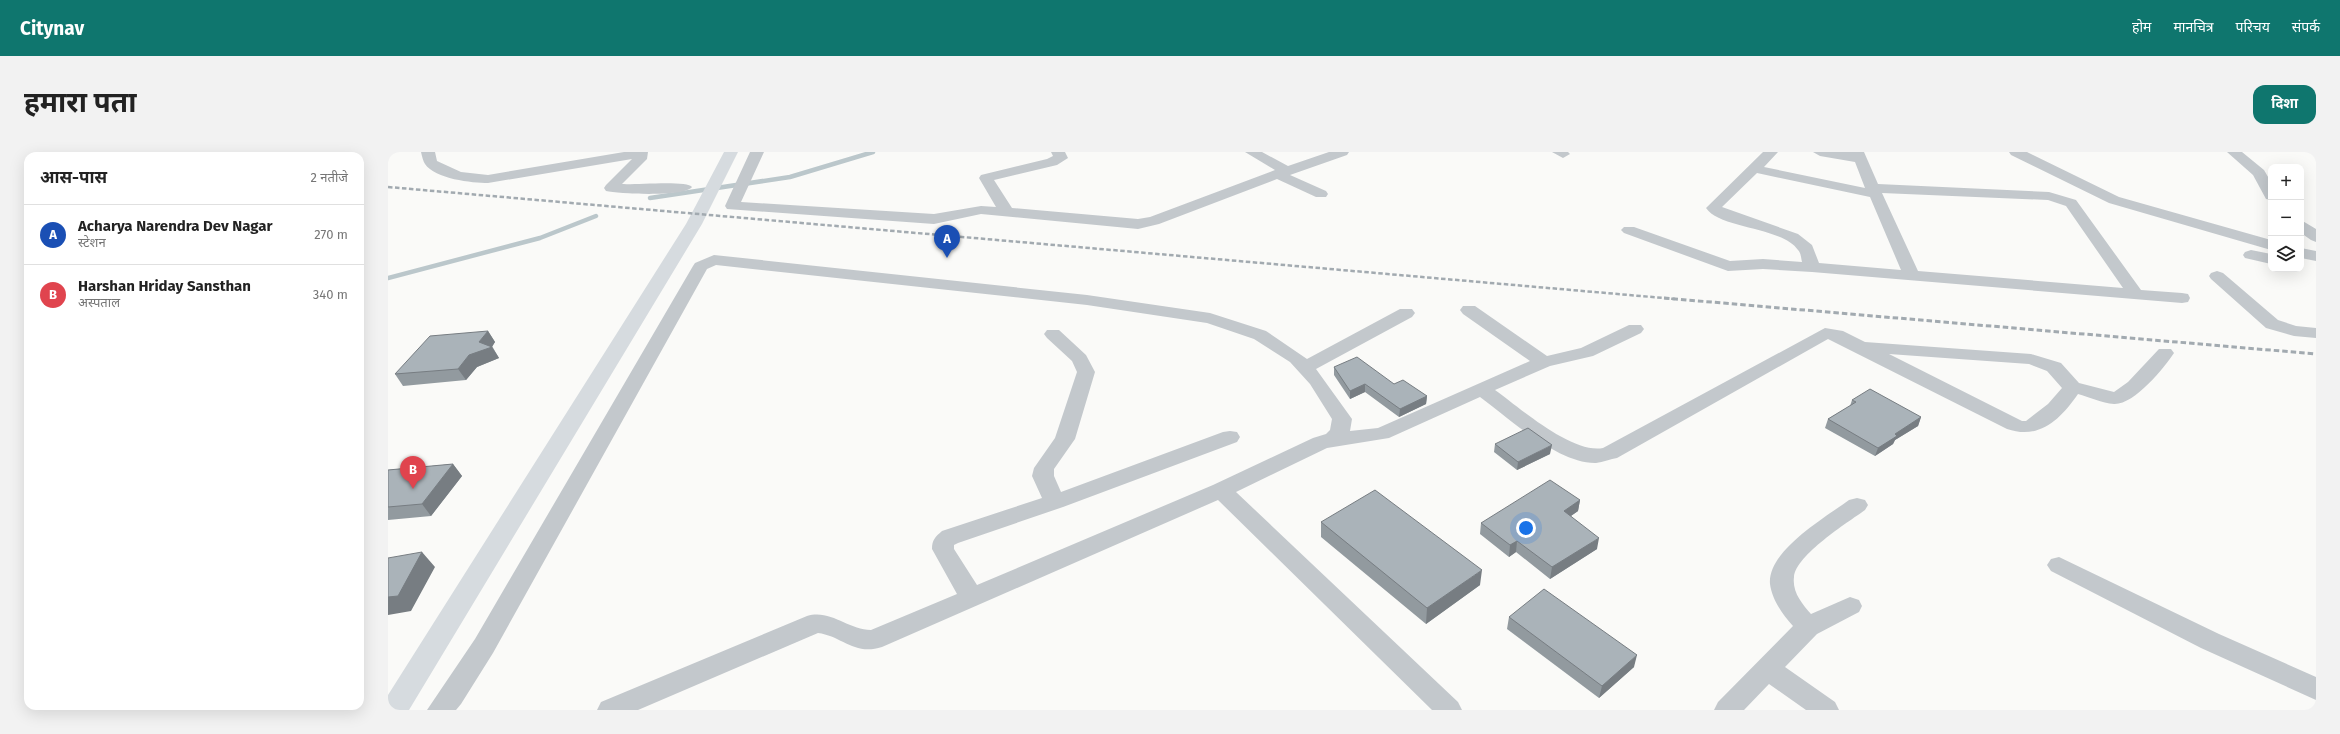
<!DOCTYPE html>
<html lang="hi">
<head>
<meta charset="utf-8">
<style>
	body { margin:0; font-family:"Fira Sans","Noto Sans Devanagari",sans-serif; background:#f2f2f2; color:#222 }
	.controls { position:absolute; right:12px; top:12px; display:grid; overflow:hidden; border-radius:8px; box-shadow:0 4px 16px #0002 }
	.controls button { width:36px; height:36px; display:grid; place-items:center; padding:0; border:0; border-bottom:1px solid #e0e0e0; background:#fff; color:#222; font:20px sans-serif }
	.you { position:absolute; left:1138px; top:376px; width:14px; height:14px; margin:-10px; border:3px solid #fff; border-radius:50%; background:#1a73e8; box-shadow:0 0 0 6px #1a73e833 }
	.badge { display:grid; place-items:center; width:26px; height:26px; border-radius:50%; background:#0f766e; color:#fff; font-size:13px; font-weight:700 }
	.pin { position:absolute; translate:-50% -33px; filter:drop-shadow(0 1px 2px #0008) }
	.pin::after { content:''; position:absolute; top:21px; width:14px; height:12px; background:inherit; clip-path:polygon(0 0,100% 0,50% 100%) }
	.list { margin:0; padding:0; list-style:none }
	h2 { display:flex; justify-content:space-between; align-items:center; height:52px; margin:0; padding:0 16px; font-size:17px }
	h2 small { font-size:13px; font-weight:400; color:#767676 }
	.list li { display:grid; grid-template-columns:26px 1fr auto; gap:12px; align-items:center; box-sizing:border-box; height:60px; padding:0 16px; border-top:1px solid #e0e0e0 }
	.list b { display:block; font-size:15px; white-space:nowrap }
	.list p { margin:0; font-size:13px; white-space:nowrap; color:#767676 }
	.list em { font-size:13px; font-style:normal; color:#767676 }
	.icon { flex:none; width:22px; height:22px; fill:none; stroke:currentColor; stroke-width:2; stroke-linecap:round; stroke-linejoin:round }
	.map { position:relative; flex:none; width:1928px; height:558px; overflow:hidden; border-radius:12px }
	header { display:flex; align-items:center; gap:24px; box-sizing:border-box; height:56px; padding:0 20px; background:#0f766e; color:#fff }
	header strong { font-size:19px }
	nav { display:flex; gap:22px; margin-inline-start:auto; font-size:14px }
	.intro { display:flex; align-items:center; justify-content:space-between; box-sizing:border-box; height:96px; padding:0 24px }
	h1 { margin:0; font-size:28px }
	.button { padding:10px 18px; border-radius:12px; background:#0f766e; color:#fff; font-size:14px; font-weight:700 }
	main { display:flex; gap:24px; padding:0 24px }
	aside { flex:1; background:#fff; border-radius:12px; box-shadow:0 4px 16px #0002 }
	.map>svg:first-child { display:block }
	.lines { fill:none; stroke-linecap:round; stroke-linejoin:round }
	.stream { stroke:#bbc7cb; stroke-width:4.5 }
	.minor { fill:#c3c8cc; fill-rule:evenodd }
	.major { fill:#d6dbdf; fill-rule:evenodd }
	.rail-far1 { stroke:#a2aab0; stroke-width:2.5; stroke-dasharray:4.5 2.5; stroke-linecap:butt }
	.rail { stroke:#a2aab0; stroke-width:3; stroke-dasharray:5.5 3; stroke-linecap:butt }
	.wall { fill:#929a9f }
	.shaded-wall { fill:#777d82 }
	.building { fill:#aab3b9; stroke:#777d82 }
</style>
</head>
<body>
<header>
<strong>Citynav</strong>
<nav><a>होम</a><a>मानचित्र</a><a>परिचय</a><a>संपर्क</a></nav>
</header>
<div class="intro"><h1>हमारा पता</h1><a class="button">दिशा</a></div>
<main>
<aside>
<h2>आस-पास<small>2 नतीजे</small></h2>
<ul class="list">
<li><span class="badge" style="background:#1a4fb4">A</span><div><b>Acharya Narendra Dev Nagar</b><p>स्टेशन</p></div><em>270 m</em></li>
<li><span class="badge" style="background:#e0444e">B</span><div><b>Harshan Hriday Sansthan</b><p>अस्पताल</p></div><em>340 m</em></li>
</ul>
</aside>
<div class="map">
<svg width="1928" height="558" viewBox="0 0 1928 558">
	<rect width="100%" height="100%" fill="#fafaf8"/>
	<g class="lines">
		<path class="stream" d="M262,46L402,25L485,0
			M0,126L152,86L208,64"/>
		<path class="minor" d="M33,0H47L49,9L73,20L100,23L236,0H260L259,7L234,32C246,33 300,28 304,35C297,45 231,42 218,39L216,36L218,33L244,7L100,31C84,31 47,27 37,12C35,9 34,4 33,0Z
			M362,0H376L353,50L546,62L593,54L608,55L591,26L593,23L659,7L665,4L663,0H677L680,6L669,13L606,28L624,56L750,67L762,65L887,18L857,0H874L900,14L941,0H961L959,3L902,23L938,39L940,42L938,45H928L889,27L771,72L750,77L593,62L546,72L339,57L337,54Z
			M1164,0H1180L1182,2L1175,6Z
			M1375,0H1390L1376,15L1477,36L1467,10L1432,4L1425,0H1476L1490,32L1661,40L1688,48L1753,138L1794,141L1800,142L1802,146L1800,150L1794,151L1424,120L1375,117L1340,119L1236,81L1233,78L1236,75H1246L1342,109L1375,107L1414,110C1413,106 1413,101 1410,98C1395,75 1332,77 1318,56ZM1369,21L1482,45L1513,118L1431,111L1424,93L1410,82L1334,55ZM1494,41L1660,48L1678,54L1735,136L1530,119Z
			M1621,0H1639L1731,45L1883,88V98L1721,51L1623,3Z
			M1839,0H1854L1876,18L1883,30V48L1878,47L1865,23Z
			M1913,68L1928,77V90L1923,88L1913,81Z
			M1913,96L1928,99V109L1913,106Z
			M1863,98L1883,102V112L1857,106L1855,103L1857,100Z
			M326,103L699,143L822,161L878,179L919,207L1012,157H1024L1027,161L1024,165L928,217L964,267L962,279L990,276L1142,209L1075,162L1072,158L1075,154H1087L1159,204L1193,196L1241,173H1253L1256,177L1253,181L1205,204L1162,214L1107,238C1132,256 1184,302 1215,296L1437,176L1455,179L1477,190L1643,202L1673,211L1691,231L1726,240L1740,230L1771,197H1783L1786,201C1776,216 1746,253 1726,252C1714,251 1701,245 1690,242C1672,268 1651,288 1619,277L1440,187L1229,306C1223,307 1215,310 1208,311C1170,312 1122,267 1092,245L1001,286L939,296L848,340L1070,550L1074,558H1044L830,348L494,495C466,504 454,484 430,481L250,558H209L213,550L419,464C443,457 460,478 483,478L569,442L544,397C544,388 547,385 554,379L654,346L644,324L646,316L667,286L689,220L684,209L659,186L656,182L659,178H671L698,203L707,220L687,287L666,317V324L673,340L835,280L842,279L849,280L852,285L849,290L675,355L570,391L566,393V397L589,433L825,333L925,286L938,282L942,278L944,267L922,232L902,210L866,187L819,171L699,153L328,113L319,117L105,501L73,552L68,558H39L87,487L305,114L307,111ZM1501,202L1641,212L1659,219L1674,236L1660,252L1638,269H1634Z
			M1829,119L1835,121L1890,168L1908,174L1928,176V186L1906,184L1878,176L1823,127L1821,124L1823,121Z
			M1469,346L1477,348L1480,353L1477,358C1459,371 1408,403 1406,425C1404,440 1414,452 1423,462L1462,445L1471,448L1474,454L1471,460L1429,482L1397,515L1447,550L1451,558H1418L1381,532L1356,558H1326L1330,550L1405,474C1395,463 1384,448 1382,432C1379,399 1438,365 1461,348Z
			M1671,405L1831,482L1928,525V548L1813,496L1663,419L1659,413L1663,407Z"/>
		<path class="major" d="M336,0H350L314,72L21,558H0V543L298,72Z"/>
		<path class="rail-far1" d="M0,35L1287,147"/>
		<path class="rail" d="M1276,146L1928,202"/>
	</g>
	<path class="wall" d="M100,179L107,190L104,194L111,206L89,215L78,228L15,234L7,222Z
		M946,215L1006,232L1039,244L1038,252L1011,265L977,240L962,247L946,223Z
		M1464,248L1533,265L1530,274L1507,288L1505,292L1487,304L1437,276L1440,267L1462,254Z
		M1107,292L1162,302L1129,318L1106,300Z
		M65,312L74,324L43,364L0,368V318Z
		M1192,348L1190,359L1183,364L1209,397L1162,427L1128,400L1121,405L1092,382L1093,371Z
		M933,370L1092,433L1038,472L933,385Z
		M1121,465L1246,515L1211,546L1119,477Z"/>
	<path class="shaded-wall" d="M100,179L107,190L104,195L111,206L89,215L78,228L70,217L91,190Z
		M977,232V240L962,247V239Z
		M1039,244L1038,252L1011,265L1012,257Z
		M1533,265L1530,274L1507,288L1505,292L1487,304L1490,296L1507,282Z
		M1164,293L1162,302L1129,318L1130,310Z
		M65,312L74,324L43,364L34,352Z
		M1192,348L1190,359L1174,370L1176,359Z
		M1211,386L1209,397L1162,427L1164,415Z
		M1129,389L1128,400L1121,405L1122,393Z
		M34,400L47,415L23,459L0,463V445Z
		M1094,418L1092,433L1038,472L1039,456Z
		M1249,503L1246,515L1211,546L1214,534Z"/>
	<path class="building" d="M100,179L91,190L104,195L81,203L70,217L7,222L42,184Z
		M969,205L1006,232L1015,228L1039,244L1012,257L977,232L962,239L946,215Z
		M1482,237L1533,265L1507,282L1509,284L1490,296L1440,267L1468,250L1464,248Z
		M1140,276L1164,293L1130,310L1107,292Z
		M65,312L34,352L0,355V318Z
		M1162,328L1192,348L1176,359L1211,386L1164,415L1129,389L1122,393L1093,371Z
		M987,338L1094,418L1039,456L933,370Z
		M34,400L10,444L0,445V406Z
		M1156,437L1249,503L1214,534L1121,465Z"/>
</svg>
<div class="controls">
<button>+</button>
<button>−</button>
<button><svg class="icon" aria-label="layers" viewBox="0 0 24 24"><path d="M12 4l9 5-9 5-9-5zM3 14l9 5 9-5"/></svg></button>
</div>
<div class="you"></div>
<div class="pin badge" style="left:559px;top:106px;background:#1a4fb4">A</div>
<div class="pin badge" style="left:25px;top:337px;background:#e0444e">B</div>
</div>
</main>
</body>
</html>
